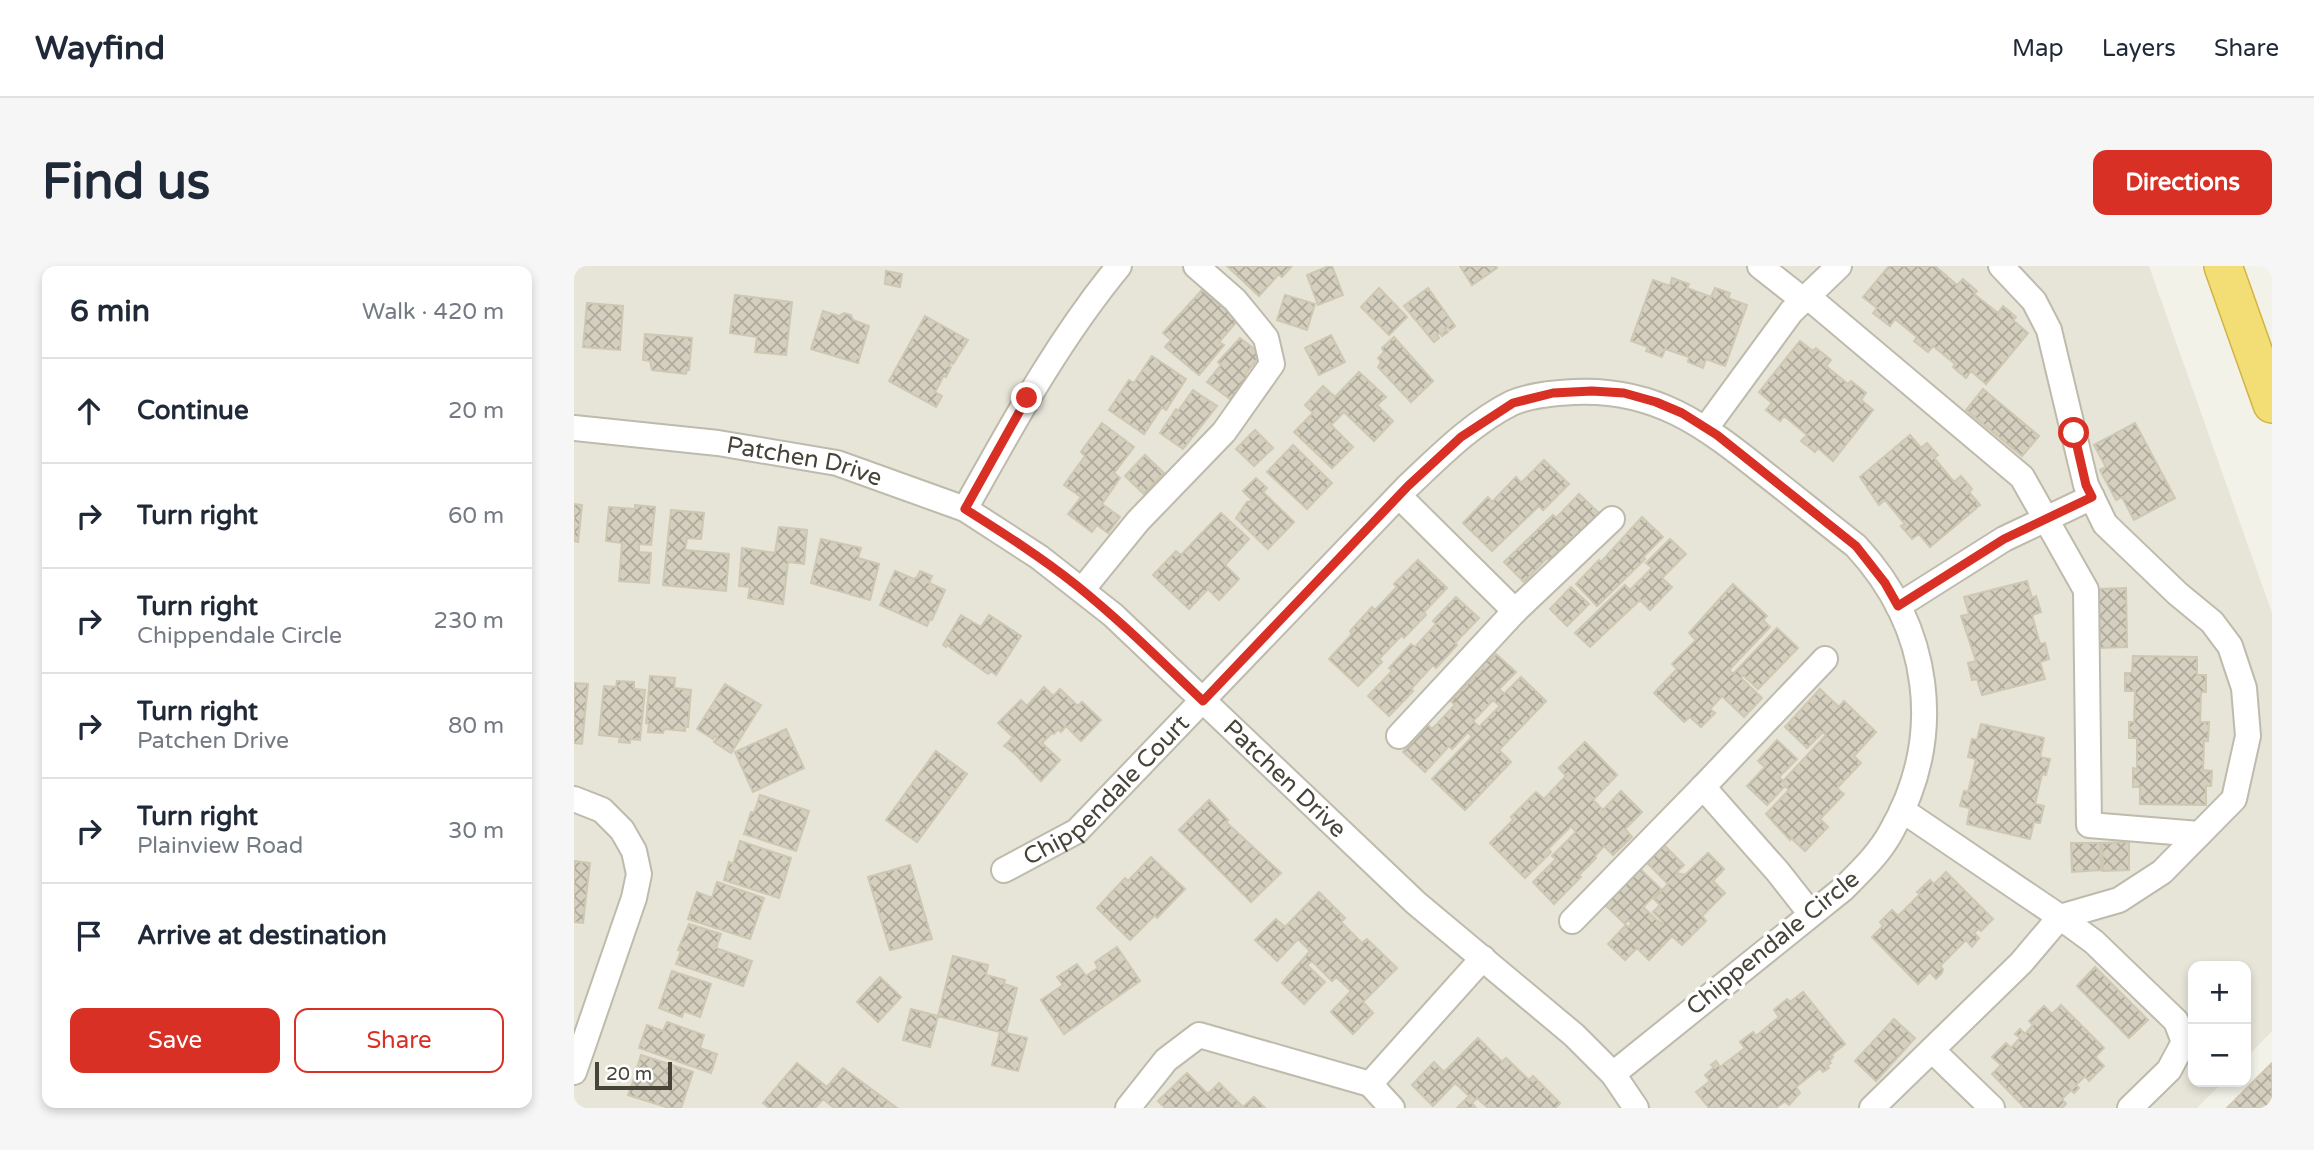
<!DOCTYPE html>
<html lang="en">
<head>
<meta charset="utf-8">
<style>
	body { margin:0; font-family:"Varela Round",sans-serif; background:#f6f6f7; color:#1f2937 }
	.controls { position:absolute; right:21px; bottom:21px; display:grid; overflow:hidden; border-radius:14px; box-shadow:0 4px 10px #0003 }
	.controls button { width:63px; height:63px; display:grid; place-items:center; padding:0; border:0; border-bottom:2px solid #e0e1e3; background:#fff; color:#1f2937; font:35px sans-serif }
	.scale { position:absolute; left:21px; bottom:18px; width:77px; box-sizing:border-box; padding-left:7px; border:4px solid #464338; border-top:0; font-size:19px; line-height:24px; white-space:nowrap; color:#464338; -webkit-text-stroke:5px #fff; paint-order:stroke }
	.stop { position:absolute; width:21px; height:21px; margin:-16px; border:5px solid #d93025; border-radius:50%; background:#fff }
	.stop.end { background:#d93025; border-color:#fff; box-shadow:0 2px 7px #0008 }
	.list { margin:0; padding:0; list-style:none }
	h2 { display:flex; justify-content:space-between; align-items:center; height:91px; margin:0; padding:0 28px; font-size:30px }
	h2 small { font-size:23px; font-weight:400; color:#747a83 }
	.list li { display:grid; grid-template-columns:46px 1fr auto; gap:21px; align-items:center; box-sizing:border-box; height:105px; padding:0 28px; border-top:2px solid #e0e1e3 }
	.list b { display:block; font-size:26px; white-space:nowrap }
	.list p { margin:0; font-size:23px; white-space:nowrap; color:#747a83 }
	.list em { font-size:23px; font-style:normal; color:#747a83 }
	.actions { display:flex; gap:14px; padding:21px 28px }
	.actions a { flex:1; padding:16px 0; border:2px solid #d93025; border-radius:14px; text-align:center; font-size:24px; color:#d93025 }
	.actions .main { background:#d93025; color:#fff }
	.icon { flex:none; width:38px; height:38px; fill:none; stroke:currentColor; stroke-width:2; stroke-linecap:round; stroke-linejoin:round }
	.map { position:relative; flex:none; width:1698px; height:842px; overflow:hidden; border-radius:14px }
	header { display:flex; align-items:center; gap:42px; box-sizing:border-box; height:98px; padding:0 35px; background:#fff; border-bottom:2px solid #e0e1e3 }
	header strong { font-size:33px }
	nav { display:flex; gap:38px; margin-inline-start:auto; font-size:24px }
	.intro { display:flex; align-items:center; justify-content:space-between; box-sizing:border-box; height:168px; padding:0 42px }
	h1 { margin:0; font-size:49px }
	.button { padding:18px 32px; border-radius:14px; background:#d93025; color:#fff; font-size:24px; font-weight:700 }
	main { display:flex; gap:42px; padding:0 42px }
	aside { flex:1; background:#fff; border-radius:14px; box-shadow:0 4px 10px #0003 }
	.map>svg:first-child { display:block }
	.residential { fill:#e7e4d8 }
	.building { fill:url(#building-cross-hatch); stroke:#cec8b3; stroke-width:2; fill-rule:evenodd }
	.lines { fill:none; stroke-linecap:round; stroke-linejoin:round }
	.minor-casing { stroke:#bebbac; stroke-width:28 }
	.highway-casing { stroke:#d2b445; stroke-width:40 }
	.minor { stroke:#fff; stroke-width:24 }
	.highway { stroke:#f3dd75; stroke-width:37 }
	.route { stroke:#d93025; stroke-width:9 }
	.labels { text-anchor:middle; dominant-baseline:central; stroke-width:7; stroke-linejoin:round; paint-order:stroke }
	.street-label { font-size:24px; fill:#464338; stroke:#fff }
</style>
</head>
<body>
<header>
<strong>Wayfind</strong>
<nav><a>Map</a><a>Layers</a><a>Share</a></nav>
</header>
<div class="intro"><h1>Find us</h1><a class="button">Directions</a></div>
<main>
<aside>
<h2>6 min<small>Walk · 420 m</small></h2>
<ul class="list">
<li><svg class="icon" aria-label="ahead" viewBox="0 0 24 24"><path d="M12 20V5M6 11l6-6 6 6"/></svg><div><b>Continue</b></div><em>20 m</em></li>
<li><svg class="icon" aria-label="right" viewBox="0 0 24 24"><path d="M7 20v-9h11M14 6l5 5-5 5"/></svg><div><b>Turn right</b></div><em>60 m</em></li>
<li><svg class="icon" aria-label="right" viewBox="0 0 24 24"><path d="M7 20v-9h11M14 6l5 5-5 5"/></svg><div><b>Turn right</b><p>Chippendale Circle</p></div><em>230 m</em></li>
<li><svg class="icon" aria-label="right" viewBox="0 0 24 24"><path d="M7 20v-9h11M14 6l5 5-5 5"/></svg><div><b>Turn right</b><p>Patchen Drive</p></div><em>80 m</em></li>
<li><svg class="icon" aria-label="right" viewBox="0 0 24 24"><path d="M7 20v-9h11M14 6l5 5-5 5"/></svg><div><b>Turn right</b><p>Plainview Road</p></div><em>30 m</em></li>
<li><svg class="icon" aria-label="arrive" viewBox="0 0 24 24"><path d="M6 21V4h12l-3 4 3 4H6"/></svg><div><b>Arrive at destination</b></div></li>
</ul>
<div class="actions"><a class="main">Save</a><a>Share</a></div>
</aside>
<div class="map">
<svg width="1698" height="842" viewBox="0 0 1698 842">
	<defs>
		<pattern id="building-cross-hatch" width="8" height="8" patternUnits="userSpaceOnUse" patternTransform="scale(1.75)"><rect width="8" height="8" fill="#d4cfbf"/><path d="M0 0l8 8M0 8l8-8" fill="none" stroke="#aeaa9c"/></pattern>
	</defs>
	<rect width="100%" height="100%" fill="#f3f2e9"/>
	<path class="residential" d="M0,0H1575L1698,347V765L1672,792V700H1619V816H1649L1623,842H0Z"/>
	<path class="building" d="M653,0H718L708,11L705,8L685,30Z
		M755,0H758L769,29L744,39L733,9Z
		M886,0H922L923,2L898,19Z
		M1315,0H1361L1383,19L1389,13L1403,25L1400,28L1424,47L1429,40L1442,51L1439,54L1454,67L1412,118L1397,105L1392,112L1379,101L1381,98L1359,80L1354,86L1340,75L1343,71L1321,53L1316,60L1299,47L1303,42L1289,31Z
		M312,5L328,8L326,21L311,18Z
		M1098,12L1115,18L1113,22L1137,31L1141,22L1156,27L1154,32L1173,39L1151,100L1132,93L1129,102L1114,96L1115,91L1091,83L1088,91L1072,85L1074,81L1057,75L1079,14L1096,20Z
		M805,22L833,51L815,69L787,41Z
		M854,22L881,60L876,64L873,61L871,63L874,66L868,70L866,67L863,69L865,72L860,76L830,40Z
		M628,24L664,54L645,76L650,79L625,109L591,81L597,74L589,67Z
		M161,29L218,36L212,89L181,86L183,71L156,67Z
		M711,29L741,38L733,64L703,54Z
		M13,37L49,40L46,84L9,81Z
		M249,45L265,50L270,47L277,49L279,54L295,60L284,97L237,83Z
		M351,50L394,74L379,98L376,97L375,100L377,101L372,111L369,110L366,117L361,126L368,130L362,141L315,115Z
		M71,68L118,72L115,104H113L112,108L78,104L76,95L69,94Z
		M757,69L771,96L745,109L731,82Z
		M820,71L859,115L837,136L804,101L807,96L804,92L810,86L808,82Z
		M666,72L687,88L671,109L673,111L656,133L633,116L647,99L644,96Z
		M1226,75L1239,85L1242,82L1257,94L1252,100L1274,118L1277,115L1292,127L1287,134L1299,144L1259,195L1244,182L1241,186L1227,175L1233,169L1210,150L1206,155L1192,144L1198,137L1185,126Z
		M578,90L612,113L592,144L588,141L570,168L535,144L555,114L560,117Z
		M785,106L812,131L803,139L819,155L800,175L770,146L757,159L779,181L758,202L720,166L739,147L731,139L749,120L761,131Z
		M1409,123L1465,170L1448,190L1392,144Z
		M619,124L643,140L609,183L586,167L602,143L604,145Z
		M528,157L560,181L540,207L546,212L528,238L546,251L534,267L523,259L518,266L494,248L507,231L490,219L511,190L507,186Z
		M1561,157L1601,232L1560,254L1548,231L1542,234L1526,204L1532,201L1520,179Z
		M681,164L699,182L680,200L662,183Z
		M1336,169L1347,182L1353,177L1364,189L1360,192L1380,216L1387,210L1398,223L1395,226L1406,239L1356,281L1345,268L1338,273L1327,260L1331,258L1311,234L1305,239L1286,211Z
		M719,179L758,217L733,243L693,206Z
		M571,189L590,207L570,228L551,210Z
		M970,194L995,218L969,244L965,240L918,285L889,257L914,231L918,236L942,211L947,217Z
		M682,212L693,222L689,226L720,256L694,283L662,252L673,236L679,235L669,225Z
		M1005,228L1026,248L1001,274L998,271L976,294L973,292L950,316L930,296L979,249L982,252Z
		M0,238L8,239L4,276L0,275Z
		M61,239L81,241L77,279L65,278V286L77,287L75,317L45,315L48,277L32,275L35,241L61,243Z
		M97,244L130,247L127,273L113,272L111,284L155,288L152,325L89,319Z
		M647,247L675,273L651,299L665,313L645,334L634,323L615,343L579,309L602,285L607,289Z
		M1068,251L1089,271L1069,291L1071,293L1023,340L1002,318L1025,294L1027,296Z
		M205,261L233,264L230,298L214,296L209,338L174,332L176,321L165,320L168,282L201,287Z
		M247,273L287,282L284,292L305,298L296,334L237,317Z
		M1096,273L1112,288L1088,312L1098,321L1076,344L1066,334L1016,381L1001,367L1051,319L1056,324L1078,302L1072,297Z
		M844,294L873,322L850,346L852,349L830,372L828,369L805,393L808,396L784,420L755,393L778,368L776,365L798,341L801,344L823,321L820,318Z
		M321,305L340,313L343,311L346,305L358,310L355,317L371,324L358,354L356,353L353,360L306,339Z
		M1453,315L1458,332L1462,330L1467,346L1458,349L1466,378L1471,377L1475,393L1466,396L1471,413L1408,429L1403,413L1398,414L1394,397L1402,395L1387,350L1395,348L1390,331Z
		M1159,318L1193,350L1189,354L1196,361L1155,404L1159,408L1203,362L1224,382L1184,423L1169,409L1167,412L1188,432L1170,451L1148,430L1136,443L1141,447L1127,461L1116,451L1110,456L1080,427L1103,403L1098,398L1122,374L1115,367Z
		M997,321L1015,338L993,360L976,343Z
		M1552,322L1553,381L1525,382L1524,323Z
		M882,331L905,352L881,377L883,379L862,402L859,399L837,423L839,425L815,450L794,430L818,405L815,402L837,378L841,381L862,358L859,355Z
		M387,349L407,361L415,349L447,370L422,409L417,405L414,408L373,379L372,381L369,379Z
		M922,388L942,406L925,423L930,428L947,411L972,435L925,484L937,496L891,544L858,513L898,471L894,466L878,483L875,480L851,506L829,486L854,459L858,463L881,439L877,435L910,401L906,398L913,391L916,394ZM919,434L926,440L905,461L899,455Z
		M1559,390L1623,391V409H1632V426H1627L1626,456H1635L1634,475H1630L1629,504L1638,505L1637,520H1632V539L1566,538V521H1559V502L1563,503V472H1555V456H1560L1561,425H1551V407H1558Z
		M76,410L101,412L100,422L117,424L114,461H111V465L90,463L89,467L74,466L75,458L72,457Z
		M43,415L60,416V423L71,424L66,474L56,473V477L45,476L46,471L25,469L30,420L42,421Z
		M0,417L14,418L8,478L0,477Z
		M151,418L187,439L157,487L140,476L143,472L140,470L139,473L123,463Z
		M470,421L479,430L486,423L504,440L508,436L527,454L507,475L492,460L487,466L484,463L480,468L478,467L468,477L486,494L467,515L441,488L430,480L439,471L424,457L447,434L453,440Z
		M1246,423L1265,441L1270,435L1302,466L1280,490L1287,497L1263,522L1270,528L1246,553L1254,561L1231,585L1217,572L1216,574L1192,548L1215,524L1211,520L1193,539L1173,520L1191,501L1184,495L1203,474L1223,493L1205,511L1209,515L1252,469L1249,466L1233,482L1211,461Z
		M1407,458L1470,472L1466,491L1476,493L1472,509L1468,508L1461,538L1470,540L1466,557L1460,556L1456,573L1393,558L1396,542L1386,540L1390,525L1394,526L1402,493L1394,491L1398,473L1403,474Z
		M212,463L230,502L179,526L161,486Z
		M1011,476L1043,509L1019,534L1029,544L1047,525L1068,546L1051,563L1058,571L1039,589L1030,580L1021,590L1022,592L1005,609L1007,611L980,638L959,616L982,593L978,590L1002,566L997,560L974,583L977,586L951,612L916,577L939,554L937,551L962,526L970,533L992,510L985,502Z
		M362,485L393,508L343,576L312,554Z
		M186,529L235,545L222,585L170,568L177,546L180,547Z
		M635,534L654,554L652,556L707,607L677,636L605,564Z
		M166,575L217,592L205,632L150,614L155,596L159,598Z
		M1555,576V604L1529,605L1528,577Z
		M1497,577H1526L1527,604L1498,606Z
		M1090,579L1110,599L1102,607L1111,609L1134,587L1150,603L1139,615L1151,627L1128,650L1132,655L1108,679L1098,670L1075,694L1063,682L1051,694L1034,678L1052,659L1054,661L1058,658L1054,654L1051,658L1031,639L1066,603L1087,623L1069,641L1087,658L1089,656L1079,646L1086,639L1080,633L1094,618L1073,597Z
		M577,591L611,623L583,652L581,649L556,674L523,642L551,612L554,615Z
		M0,595L16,597L9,657L0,656Z
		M336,599L358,673L316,684L294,611Z
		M1372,606L1419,653L1407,665L1404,663L1400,667L1405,672L1398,681L1392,674L1366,700L1369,703L1368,707L1362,713L1356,706L1344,718L1298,671L1309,660L1306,656L1318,644L1324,650L1346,628L1343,626L1356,614L1360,618Z
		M143,616L190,632L176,673L114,653L123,626L138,632Z
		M745,626L771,652L767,656L788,677L793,673L823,702L789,736L799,747L779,768L757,746L777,725L762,711L758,715L738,695L733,699L751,716L730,738L708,717L736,685L724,673L703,695L681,674L702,653L711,661Z
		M115,658L147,668L142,682L178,695L169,720L102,698L107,685L104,684Z
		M543,681L566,715L490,768L467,734L489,719L483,711L503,698L512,710L524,702L521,696Z
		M379,690L414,699L412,709L431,714L430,718L443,722L432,767L453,772L444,805L418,799L426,766L364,750Z
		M1521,701L1574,754L1555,772L1503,720Z
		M98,705L137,718L126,751L110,745L108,751L85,742Z
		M306,711L327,731L304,756L283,736Z
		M1229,726L1271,778L1257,789L1259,791L1255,795L1257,797L1253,800L1255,802L1249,806L1246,802L1222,821L1226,827L1215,839L1211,835L1202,842H1135L1122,826L1136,815L1131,809L1140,801L1137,799L1142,795L1146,801L1171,782L1166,776L1179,766L1182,770L1205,751L1200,744L1213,733L1216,736Z
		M1487,739L1530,782L1521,791L1530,800L1515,815L1511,810L1502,819L1505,822L1500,827L1497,824L1488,833L1492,838L1488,842H1451L1418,808L1427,799L1418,791L1432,777L1437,782L1446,772L1441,768L1446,763L1451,768L1459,759L1455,755L1470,740L1478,748Z
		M337,743L364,750L356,781L329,774Z
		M1320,753L1341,772L1302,815L1281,795Z
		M93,756L130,769L126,782L143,788L137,807L65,782L73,759L89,765Z
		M904,772L928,796L932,792L955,814L959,810L986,837L982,842H914L903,832L898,837L902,842H883L895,830L881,817L859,840L838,819L860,796L870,806Z
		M67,789L119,806L107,842H95L54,829L60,813L63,814L65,806L62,805Z
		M223,797L253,821L269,802L323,842H260L249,833L241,842H195L189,837Z
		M1698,797V842H1653Z
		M613,807L634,828L645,817L669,841L680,831L691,842H591L584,835Z"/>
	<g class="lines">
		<g class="minor-casing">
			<g id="minor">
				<path d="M1186,0L1229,34"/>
				<path d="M1233,30L1448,211L1512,324L1515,559L1625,568"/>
				<path id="s1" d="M0,162L144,177L263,197L391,243L465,291L539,349L842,637L1000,769L1039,808L1062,842"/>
				<path d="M1132,162L1217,46L1265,0"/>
				<path d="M825,230L941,345L1038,253"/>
				<path d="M391,243C438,159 484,74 545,0"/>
				<path d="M508,324L564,255L650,166L698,98L692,72L661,34L622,0"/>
				<path d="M1324,340L1430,273L1518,231"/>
				<path d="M825,470L941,345"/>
				<path d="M0,533L28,544L48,564L60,585L65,608L60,632L0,806"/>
				<path d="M1328,544L1486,651L1545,634L1588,606L1660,533L1674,470L1670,422L1656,380L1638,356L1604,328L1531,258L1512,219L1475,64L1460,35L1427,0"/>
				<path id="s2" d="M430,604L503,565L834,220C866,190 898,157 938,137C956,129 980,127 1000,126C1081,122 1130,159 1190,207C1221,231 1251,256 1282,280C1357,361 1372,470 1317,566C1305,588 1287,605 1269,623L1039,808"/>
				<path d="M1237,648L1204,606L1129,521L1251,393"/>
				<path d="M998,655L1129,521"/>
				<path d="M1358,784L1418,842"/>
				<path d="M796,818L909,692"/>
				<path d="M554,842L592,794L625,769L796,818L818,842"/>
				<path d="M1298,842L1447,697L1486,651L1520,676L1602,755L1610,776L1595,804L1556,842"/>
			</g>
		</g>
		<g class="highway-casing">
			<path id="highway" d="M1649,0L1698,138"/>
		</g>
		<use href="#minor" class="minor"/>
		<use href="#highway" class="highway"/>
	</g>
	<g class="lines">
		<path class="route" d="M453,132L391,243C429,267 467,291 502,319C547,355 588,396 629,435L834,220L887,171L939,137L979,127L1018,125L1050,127L1082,136L1108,147L1143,169L1282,280L1311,317L1324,340L1430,273L1518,231L1512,219L1500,167"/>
	</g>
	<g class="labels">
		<g class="street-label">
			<text stroke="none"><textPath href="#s1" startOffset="233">Patchen Drive</textPath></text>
			<text stroke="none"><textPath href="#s1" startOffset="821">Patchen Drive</textPath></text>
			<text stroke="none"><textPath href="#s2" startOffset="131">Chippendale Court</textPath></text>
			<text transform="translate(1199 677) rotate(-39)">Chippendale Circle</text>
		</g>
	</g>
</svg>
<div class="controls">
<button>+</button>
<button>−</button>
</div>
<div class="scale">20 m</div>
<div class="stop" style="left:1500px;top:167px"></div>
<div class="stop end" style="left:453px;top:132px"></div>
</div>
</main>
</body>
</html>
